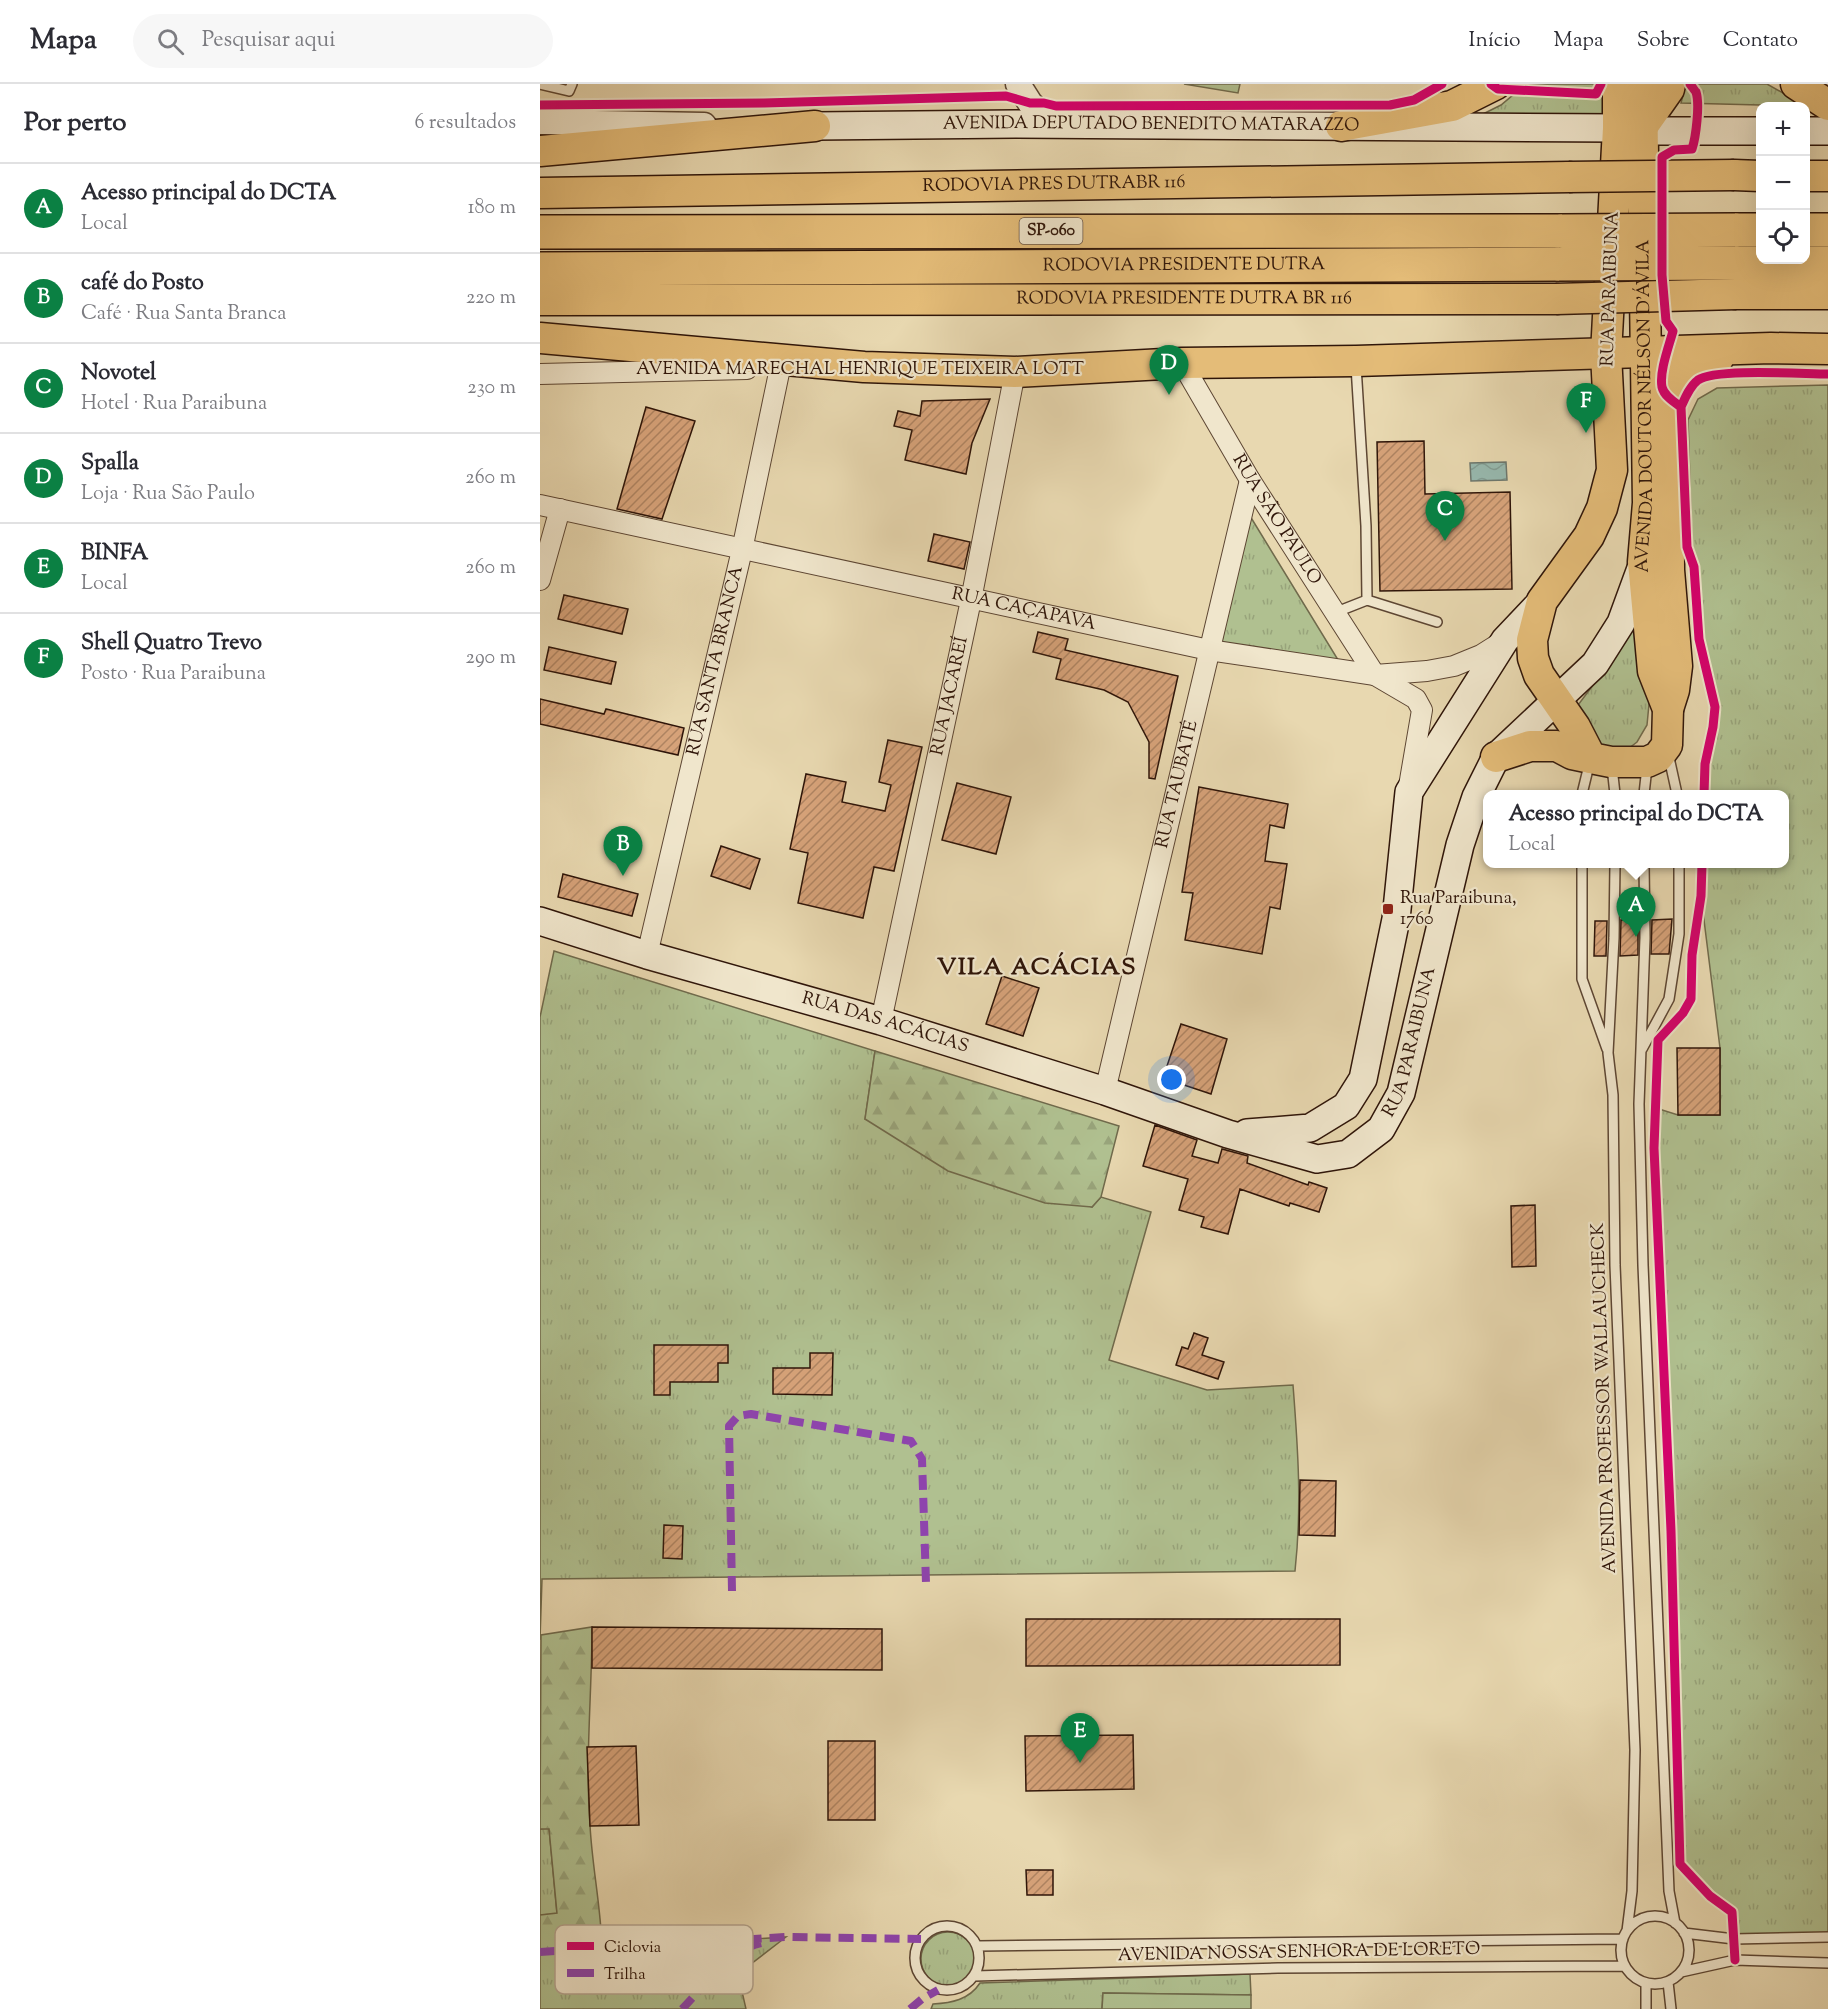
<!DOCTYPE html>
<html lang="pt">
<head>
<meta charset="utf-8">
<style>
	body { margin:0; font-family:"Sorts Mill Goudy",serif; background:#f7f7f7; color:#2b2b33 }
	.controls { position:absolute; right:18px; top:18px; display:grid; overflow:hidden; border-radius:12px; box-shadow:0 6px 24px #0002 }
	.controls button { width:54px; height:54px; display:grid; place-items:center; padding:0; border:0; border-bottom:2px solid #e1e1e2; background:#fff; color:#2b2b33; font:30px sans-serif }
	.you { position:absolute; left:632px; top:996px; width:21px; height:21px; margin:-15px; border:4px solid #fff; border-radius:50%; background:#1a73e8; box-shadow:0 0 0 9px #1a73e833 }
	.badge { display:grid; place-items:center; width:39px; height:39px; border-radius:50%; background:#0b8043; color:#fff; font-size:20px; font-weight:700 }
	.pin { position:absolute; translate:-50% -50px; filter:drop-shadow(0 2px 3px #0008) }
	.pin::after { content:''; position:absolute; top:32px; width:21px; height:18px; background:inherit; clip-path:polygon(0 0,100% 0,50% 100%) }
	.popup { position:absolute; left:943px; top:706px; width:306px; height:78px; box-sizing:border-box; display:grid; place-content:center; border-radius:12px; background:#fff; filter:drop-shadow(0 2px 4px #0005); font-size:20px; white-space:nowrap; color:#7c7c81 }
	.popup b { font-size:22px; color:#2b2b33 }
	.popup::after { content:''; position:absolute; left:50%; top:100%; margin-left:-12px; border:12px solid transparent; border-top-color:#fff }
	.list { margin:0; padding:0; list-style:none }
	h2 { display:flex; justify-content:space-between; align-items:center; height:78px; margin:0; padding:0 24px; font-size:26px }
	h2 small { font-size:20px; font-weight:400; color:#7c7c81 }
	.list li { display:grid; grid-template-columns:39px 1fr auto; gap:18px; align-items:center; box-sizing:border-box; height:90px; padding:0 24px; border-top:2px solid #e1e1e2 }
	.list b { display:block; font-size:22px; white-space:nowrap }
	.list p { margin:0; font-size:20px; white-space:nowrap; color:#7c7c81 }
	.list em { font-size:20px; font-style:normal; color:#7c7c81 }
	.icon { flex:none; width:33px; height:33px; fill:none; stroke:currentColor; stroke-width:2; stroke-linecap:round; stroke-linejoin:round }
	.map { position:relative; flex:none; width:1288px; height:1925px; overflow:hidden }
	header { display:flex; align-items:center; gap:36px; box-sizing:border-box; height:84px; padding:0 30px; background:#fff; border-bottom:2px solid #e1e1e2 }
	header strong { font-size:28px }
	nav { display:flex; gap:33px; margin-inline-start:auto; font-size:21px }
	.search { width:420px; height:54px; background:#f7f7f7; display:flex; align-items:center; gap:15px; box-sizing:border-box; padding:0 21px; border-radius:33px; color:#7c7c81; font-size:22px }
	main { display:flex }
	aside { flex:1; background:#fff }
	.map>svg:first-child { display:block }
	.grass { fill:url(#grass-tufts); stroke:#706a4c; stroke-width:1.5 }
	.forest { fill:url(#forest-firs); stroke:#706a4c; stroke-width:1.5 }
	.garden { fill:#b0c090; stroke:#706a4c; stroke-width:1.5 }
	.water { fill:url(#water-waves); stroke:#6d776d; stroke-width:1.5 }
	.building { fill:url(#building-hatch); stroke:#2f1509; stroke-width:1.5 }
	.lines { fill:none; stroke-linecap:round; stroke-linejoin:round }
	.service-casing { stroke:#5d4633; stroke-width:12 }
	.minor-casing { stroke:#5d4633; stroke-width:22 }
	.tertiary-casing { stroke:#5d4633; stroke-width:27 }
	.secondary-casing { stroke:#2f1509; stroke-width:30 }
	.primary-casing { stroke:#2f1509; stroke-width:33 }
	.motorway-casing { stroke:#2f1509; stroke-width:36 }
	.service { stroke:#f0e6cc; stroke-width:9 }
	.minor { stroke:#f0e6cc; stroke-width:20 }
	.tertiary { stroke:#f0e6cc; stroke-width:24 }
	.secondary { stroke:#f0e6cc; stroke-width:27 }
	.primary { stroke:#e4bc78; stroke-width:30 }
	.motorway { stroke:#e4bc78; stroke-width:33 }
	.primary-bridge-casing { stroke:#2f1509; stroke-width:33; stroke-linecap:butt }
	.motorway-bridge-casing { stroke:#2f1509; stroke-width:36; stroke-linecap:butt }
	.primary-bridge { stroke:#e4bc78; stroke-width:30 }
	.motorway-bridge { stroke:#e4bc78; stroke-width:33 }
	.quiet { stroke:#8e44ad; stroke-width:8; stroke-dasharray:15 8; stroke-linecap:butt }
	.cycleway-casing { stroke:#f0e6cc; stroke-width:13 }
	.cycleway { stroke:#d6006c; stroke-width:9 }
	.poi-dot { fill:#8f2418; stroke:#f0e6cc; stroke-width:2 }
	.labels { text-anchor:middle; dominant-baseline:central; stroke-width:4.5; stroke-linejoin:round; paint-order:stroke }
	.shield { fill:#f0e6cc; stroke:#695444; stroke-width:1.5 }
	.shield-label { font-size:16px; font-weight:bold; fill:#2f1509 }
	.street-label { font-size:18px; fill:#2f1509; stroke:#f0e6cc }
	.poi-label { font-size:18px; fill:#2f1509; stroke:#f0e6cc; text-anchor:start }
	.district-label { font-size:24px; font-weight:bold; letter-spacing:1.5px; fill:#2f1509; stroke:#f0e6cc }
	.key { fill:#f0e6cc; stroke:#b6a792; stroke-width:1.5 }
	.key-label { font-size:16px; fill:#2f1509 }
</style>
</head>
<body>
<header>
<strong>Mapa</strong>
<div class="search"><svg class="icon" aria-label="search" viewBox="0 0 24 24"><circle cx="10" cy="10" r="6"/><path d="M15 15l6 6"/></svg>Pesquisar aqui</div>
<nav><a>Início</a><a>Mapa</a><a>Sobre</a><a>Contato</a></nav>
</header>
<main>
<aside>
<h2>Por perto<small>6 resultados</small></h2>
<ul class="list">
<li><span class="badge">A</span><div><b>Acesso principal do DCTA</b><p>Local</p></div><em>180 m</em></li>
<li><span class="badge">B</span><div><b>café do Posto</b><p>Café · Rua Santa Branca</p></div><em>220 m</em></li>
<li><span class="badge">C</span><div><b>Novotel</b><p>Hotel · Rua Paraibuna</p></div><em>230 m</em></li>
<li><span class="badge">D</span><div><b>Spalla</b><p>Loja · Rua São Paulo</p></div><em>260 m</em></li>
<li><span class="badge">E</span><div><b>BINFA</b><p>Local</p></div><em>260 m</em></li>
<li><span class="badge">F</span><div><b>Shell Quatro Trevo</b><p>Posto · Rua Paraibuna</p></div><em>290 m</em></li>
</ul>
</aside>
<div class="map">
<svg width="1288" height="1925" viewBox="0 0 1288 1925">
	<defs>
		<pattern id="grass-tufts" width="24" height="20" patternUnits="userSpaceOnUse" patternTransform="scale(1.5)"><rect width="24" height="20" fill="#b0c090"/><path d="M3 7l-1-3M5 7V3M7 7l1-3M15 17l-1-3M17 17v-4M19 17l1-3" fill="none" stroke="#98a47b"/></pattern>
		<pattern id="forest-firs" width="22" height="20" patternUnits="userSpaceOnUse" patternTransform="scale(1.5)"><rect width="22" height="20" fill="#b0c090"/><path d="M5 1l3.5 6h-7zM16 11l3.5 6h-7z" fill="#98a47b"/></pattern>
		<pattern id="water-waves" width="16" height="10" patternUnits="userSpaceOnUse" patternTransform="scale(1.5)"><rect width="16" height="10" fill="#97b9af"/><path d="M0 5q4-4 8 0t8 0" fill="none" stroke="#829e95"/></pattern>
		<pattern id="building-hatch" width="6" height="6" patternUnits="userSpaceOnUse" patternTransform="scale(1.5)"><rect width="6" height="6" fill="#d6a279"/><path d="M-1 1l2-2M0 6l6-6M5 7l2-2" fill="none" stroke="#ae8361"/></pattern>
	</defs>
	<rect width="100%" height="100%" fill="#e8d8b0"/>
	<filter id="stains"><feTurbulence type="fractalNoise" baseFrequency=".00333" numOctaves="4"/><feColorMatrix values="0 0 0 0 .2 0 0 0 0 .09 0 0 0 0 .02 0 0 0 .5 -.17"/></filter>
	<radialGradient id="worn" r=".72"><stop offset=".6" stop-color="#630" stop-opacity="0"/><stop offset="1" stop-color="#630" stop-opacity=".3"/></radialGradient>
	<path class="grass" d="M986,0H1063L1064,34L929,37L961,21Z
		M1146,0H1227L1266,22L1141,19Z
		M1288,301V1853L1194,1855L1192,1828L1170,1812L1140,1780L1116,1024L1138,1031H1180V964L1161,812L1163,780H1244V710H1168L1170,683L1180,622L1164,558L1159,485L1152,461L1148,336L1158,315L1177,304Z
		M710,432L803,584L681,561Z
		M1097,522L1109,620L1107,641L1097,658L1084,668L1058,659L1035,625L1066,584Z
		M14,867L335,967L325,1035L552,1123L561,1113L611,1128L569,1276L667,1306L753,1301C758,1365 762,1423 755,1487L2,1495L0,1556V933Z
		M9,1744L17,1830L0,1831V1745Z
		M381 1875a27 27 0 1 1 54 0a27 27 0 1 1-54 0Z
		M246,1853L198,1890L206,1925H0V1868Z
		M710,1890L711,1911L563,1909L562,1925H391L393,1920C411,1919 429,1916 440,1899Z"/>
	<path class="forest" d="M335,967L579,1042L561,1113L552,1123L505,1119L408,1087L325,1035Z
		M52,1543C52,1609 45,1675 50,1741C52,1782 61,1823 62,1864L0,1868V1831L17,1829L9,1745H0L1,1551Z"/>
	<path class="garden" d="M644,0H700L698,9Z
		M563,1909L711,1911V1925H562Z"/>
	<path class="water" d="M966,378L967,396L931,397L930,379Z"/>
	<path class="building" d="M450,315L432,359L426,390L365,376L372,346L354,342L358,327L380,332L382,317Z
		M106,323L155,337L122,435L77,425Z
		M884,357L885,410L970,408L972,505L840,507L837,358Z
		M394,450L430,458L424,485L388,477Z
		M24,511L88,525L82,550L18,535Z
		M498,548L528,555L525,566L638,592L615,695L609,694V658L588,618L564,606L516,595L521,575L493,568Z
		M9,563L76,578L71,600L4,586Z
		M0,615L64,630L66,625L144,644L138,671L0,640Z
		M348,656L382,663L354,787L334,783L323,834L258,819L268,769L250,765L266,690L306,698L302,718L345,727L351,701L339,698Z
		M417,699L471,713L456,770L402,756Z
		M659,703L748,720L744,744L730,741L725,777L747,780L740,825L730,823L722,870L645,856L653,809L642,808Z
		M181,762L220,775L210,805L171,792Z
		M23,790L98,810L92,832L18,813Z
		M1132,835L1129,870H1111L1112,836Z
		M1081,836H1098V871L1080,872Z
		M1055,837H1067L1066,872H1054Z
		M462,892L499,904L483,952L446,940Z
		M641,940L687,955L671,1010L623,994Z
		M1137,964H1180V1031H1138Z
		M615,1041L657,1056L652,1072L678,1079L682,1065L708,1072L707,1079L768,1101L769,1098L787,1104L779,1128L750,1119L749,1122L700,1105L688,1150L661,1143L664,1133L639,1126L648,1095L603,1082Z
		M995,1121L996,1182L972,1183L971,1122Z
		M654,1249L668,1254L662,1271L684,1278L678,1295L636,1281L642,1263L648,1265Z
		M114,1261H188V1279H178V1298H130V1311H114Z
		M270,1269H293L292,1311L233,1310V1284H270Z
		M760,1396L796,1397L795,1452L759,1451Z
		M124,1441L143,1442L142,1475L123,1474Z
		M486,1535H800V1581L486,1582Z
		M52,1543L342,1545V1586L52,1584Z
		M593,1651L594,1705L486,1707L485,1652Z
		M288,1657H335V1736H288Z
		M96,1662L99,1741L50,1742L47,1663Z
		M486,1786H513V1811H487Z"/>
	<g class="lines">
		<g class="service-casing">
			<path id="service" d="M0,0L29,7L32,0
				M816,282L826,442L827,516
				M794,529L827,516L897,538
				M1128,669L1137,710
				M1072,683L1075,710
				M1042,710L1050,677
				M1104,710L1107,683
				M1042,780V895L1067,965
				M1075,780L1074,854L1068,969L1073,1011L1075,1181L1095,1666L1092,1807L1087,1847
				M1104,780L1105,854L1099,1020L1103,1181L1129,1807L1135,1839
				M1102,965L1129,915L1139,850V780
				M1081 1866a34 34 0 1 1 68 0a34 34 0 1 1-68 0Z
				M375 1874a32 32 0 1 1 64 0a32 32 0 1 1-64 0Z
				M1144,1849L1194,1855L1288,1853
				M438,1862L1083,1855
				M1141,1888L1195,1876L1288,1879
				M435,1892L738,1884L1084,1882
				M1128,1898L1131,1925
				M1106,1925V1900"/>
		</g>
		<g class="minor-casing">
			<g id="minor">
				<path id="s1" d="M642,279L710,396L835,591L876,615L882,626L869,702"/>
				<path d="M0,290L207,285"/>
				<path id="s2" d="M0,421L669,566L835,591L887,587L914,582L941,571L960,559"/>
				<path d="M0,496L20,425"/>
				<path id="s3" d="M107,871L202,466L240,284"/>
				<path id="s4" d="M341,937L431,516L475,288"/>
				<path id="s5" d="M565,1007L710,396"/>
			</g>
		</g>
		<g class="tertiary-casing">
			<path id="tertiary" d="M478,0L490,19L512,41
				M0,38L164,41"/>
		</g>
		<g class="secondary-casing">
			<g id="secondary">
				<path id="s6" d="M275,42L475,40L1078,44"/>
				<path d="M1103,47H1220"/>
				<path d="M1266,47H1288"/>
				<path id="s7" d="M0,837L107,871L341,937L565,1007L688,1050L777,1075L808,1070L841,1045L861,1009L920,761L936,713L956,673L1055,580L1081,539L1103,479"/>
				<path d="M707,1049L770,1044L806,1022L823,995L856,835L869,708L965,556L1002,517"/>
			</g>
		</g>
		<g class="primary-casing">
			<g id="primary">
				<path id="s8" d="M1078,0V44L1066,270L1072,386L1062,424L1049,452L1002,517L992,556L993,574L999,591L1035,643L1051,674L1071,678H1107L1118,673L1127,661L1128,625L1113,587L1103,478L1108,419L1102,0"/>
				<path d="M1256,0L1288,21"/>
				<path d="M801,42L912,22L956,0"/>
				<path d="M1103,42L1129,5L1130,0"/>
				<path d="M0,67L275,42"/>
				<path d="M1194,91L1220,92"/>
				<path d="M1266,92H1288"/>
				<path id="s9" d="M0,109L1029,93"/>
				<path d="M1196,210H1288"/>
				<path id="s10" d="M0,216L1016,215"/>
				<path d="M0,254L324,283L475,288L642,279L816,277L1231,264L1288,265"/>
				<path d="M1128,625L1134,606L1137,582L1129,486L1128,314C1139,285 1147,279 1178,275"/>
				<path d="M956,673L990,662H1017L1032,670L1051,674"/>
			</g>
		</g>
		<g class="motorway-casing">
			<g id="motorway">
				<path d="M1195,146H1220"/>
				<path d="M1266,146H1288"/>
				<path d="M0,148L1022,147"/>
				<path d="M1195,179H1288"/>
				<path id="s11" d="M0,185L1019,180"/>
			</g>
		</g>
		<use href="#service" class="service"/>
		<use href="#minor" class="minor"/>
		<use href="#tertiary" class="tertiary"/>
		<use href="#secondary" class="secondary"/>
		<use href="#primary" class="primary"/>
		<use href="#motorway" class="motorway"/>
		<g class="primary-bridge-casing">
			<path id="primary-bridge" d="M1029,93L1194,91
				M1016,215L1196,210"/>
		</g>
		<g class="motorway-bridge-casing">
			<path id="motorway-bridge" d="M1022,147L1195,146
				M1019,180L1195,179"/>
		</g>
		<use href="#primary-bridge" class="primary-bridge"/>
		<use href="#motorway-bridge" class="motorway-bridge"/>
		<path class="quiet" d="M192,1507L189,1342L198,1332L211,1330L371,1357L382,1375L386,1499
			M0,1868L246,1853L381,1855
			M142,1925C166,1901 187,1867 221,1859
			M370,1925L382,1915L398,1906"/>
		<g class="cycleway-casing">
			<path id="cycleway" d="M951,0L958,5L1056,10L1061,0
				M1150,0C1151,1 1155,7 1156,8C1160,20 1156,53 1152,65L1134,66L1122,73V191L1126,237L1133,247C1129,262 1119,288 1122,303C1124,312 1134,318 1141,323C1145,314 1150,302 1158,296C1175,284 1263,290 1288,290
				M0,21L224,19L466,12L490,19H504L516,22L850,21L874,16L902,0
				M1141,323L1147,463L1154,483L1159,555L1175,623L1173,643L1165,680L1164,710
				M1162,780L1161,812L1152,871L1151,915L1143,929L1118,956L1114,1064L1131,1447L1140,1780L1170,1812L1192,1828L1195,1876"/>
		</g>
		<use href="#cycleway" class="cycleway"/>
	</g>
	<rect class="poi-dot" x="842" y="819" width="12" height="12" rx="3"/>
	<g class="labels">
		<rect class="shield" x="479.5" y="134" width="63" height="26" rx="4.5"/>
		<g class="shield-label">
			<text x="511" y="147">SP-060</text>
		</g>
		<g class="street-label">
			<text stroke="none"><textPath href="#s6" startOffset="336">AVENIDA DEPUTADO BENEDITO MATARAZZO</textPath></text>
			<text stroke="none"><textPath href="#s9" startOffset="514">RODOVIA PRES DUTRABR 116</textPath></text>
			<text stroke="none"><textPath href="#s11" startOffset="644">RODOVIA PRESIDENTE DUTRA</textPath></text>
			<text transform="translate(1071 205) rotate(-88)">RUA PARAIBUNA</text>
			<text stroke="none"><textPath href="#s10" startOffset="644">RODOVIA PRESIDENTE DUTRA BR 116</textPath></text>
			<text x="320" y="286">AVENIDA MARECHAL HENRIQUE TEIXEIRA LOTT</text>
			<text stroke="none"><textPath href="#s8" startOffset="1137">AVENIDA DOUTOR NÉLSON D'ÁVILA</textPath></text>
			<text stroke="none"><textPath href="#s1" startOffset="183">RUA SÃO PAULO</textPath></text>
			<text stroke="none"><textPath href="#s2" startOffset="495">RUA CAÇAPAVA</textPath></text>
			<text stroke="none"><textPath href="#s3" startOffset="302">RUA SANTA BRANCA</textPath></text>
			<text stroke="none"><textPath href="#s4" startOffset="332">RUA JACAREÍ</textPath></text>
			<text stroke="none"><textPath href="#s5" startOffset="315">RUA TAUBATÉ</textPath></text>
			<text stroke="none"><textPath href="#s7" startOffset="360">RUA DAS ACÁCIAS</textPath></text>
			<text stroke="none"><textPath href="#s7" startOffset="978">RUA PARAIBUNA</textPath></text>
			<text transform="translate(1065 1314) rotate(-92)">AVENIDA PROFESSOR WALLAUCHECK</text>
			<text transform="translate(759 1869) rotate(-1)">AVENIDA NOSSA SENHORA DE LORETO</text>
		</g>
		<g class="poi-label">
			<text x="860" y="815">Rua Paraibuna,<tspan x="860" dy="21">1760</tspan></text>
		</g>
		<g class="district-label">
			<text x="497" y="884">VILA ACÁCIAS</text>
		</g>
	</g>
	<rect x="15" y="1841" width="198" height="69" rx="9" class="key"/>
	<rect x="27" y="1858" width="27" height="8" fill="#d6006c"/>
	<rect x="27" y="1885" width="27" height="8" fill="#8e44ad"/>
	<g class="key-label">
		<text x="64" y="1868">Ciclovia</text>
		<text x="64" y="1895">Trilha</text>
	</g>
	<rect width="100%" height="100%" filter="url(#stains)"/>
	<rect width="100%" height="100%" fill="url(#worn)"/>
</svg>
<div class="controls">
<button>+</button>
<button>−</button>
<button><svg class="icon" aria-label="locate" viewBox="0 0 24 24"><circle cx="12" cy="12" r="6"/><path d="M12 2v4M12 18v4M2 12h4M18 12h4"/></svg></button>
</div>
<div class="you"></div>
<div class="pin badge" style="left:1096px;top:853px">A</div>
<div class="popup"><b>Acesso principal do DCTA</b>Local</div>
<div class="pin badge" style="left:83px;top:792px">B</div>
<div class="pin badge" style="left:905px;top:457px">C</div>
<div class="pin badge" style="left:629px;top:311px">D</div>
<div class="pin badge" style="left:540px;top:1679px">E</div>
<div class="pin badge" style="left:1046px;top:349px">F</div>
</div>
</main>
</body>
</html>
